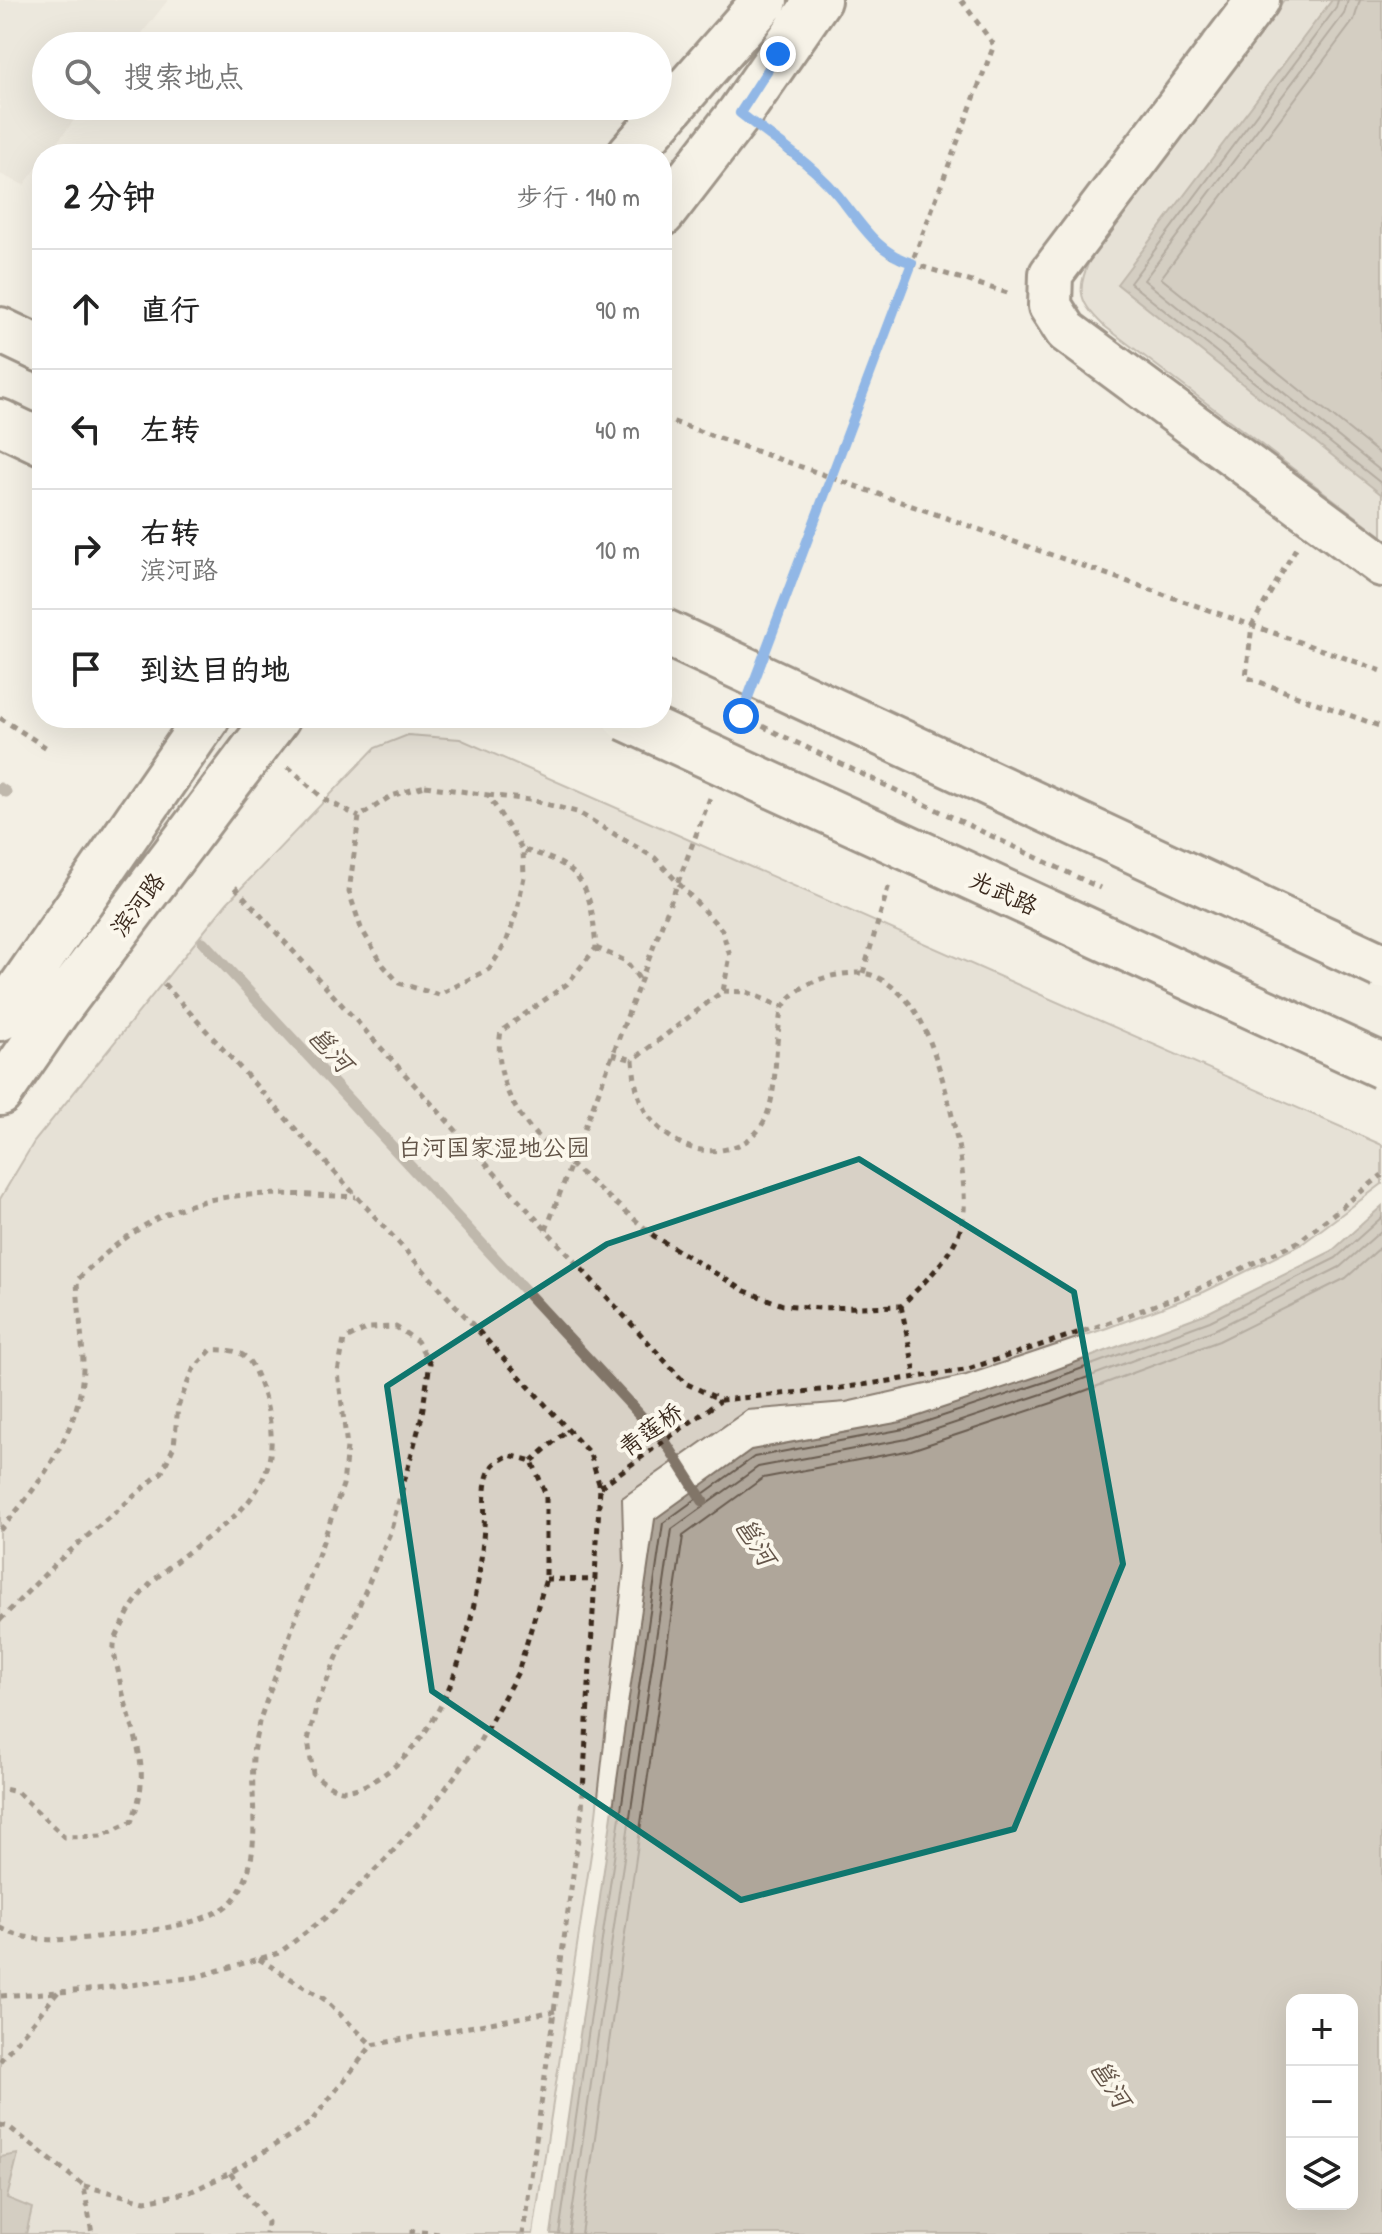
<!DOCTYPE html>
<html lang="zh">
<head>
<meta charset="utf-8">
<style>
	body { margin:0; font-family:"Patrick Hand","LXGW WenKai TC",sans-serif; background:#f2f2f2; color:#222 }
	.controls { position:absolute; right:24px; bottom:24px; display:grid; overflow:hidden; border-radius:16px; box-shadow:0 8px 32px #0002 }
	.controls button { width:72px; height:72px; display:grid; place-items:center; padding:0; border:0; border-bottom:2px solid #e0e0e0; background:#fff; color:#222; font:40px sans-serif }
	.stop { position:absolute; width:24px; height:24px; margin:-18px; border:6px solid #1a73e8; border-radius:50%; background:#fff }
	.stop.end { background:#1a73e8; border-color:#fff; box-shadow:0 2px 8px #0008 }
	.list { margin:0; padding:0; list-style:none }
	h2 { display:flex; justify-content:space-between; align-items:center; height:104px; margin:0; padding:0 32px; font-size:34px }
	h2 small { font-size:26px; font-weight:400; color:#767676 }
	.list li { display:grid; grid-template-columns:52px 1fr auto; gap:24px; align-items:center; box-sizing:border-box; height:120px; padding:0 32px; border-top:2px solid #e0e0e0 }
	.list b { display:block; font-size:30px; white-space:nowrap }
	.list p { margin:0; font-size:26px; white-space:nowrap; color:#767676 }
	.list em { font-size:26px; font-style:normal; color:#767676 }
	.icon { flex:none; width:44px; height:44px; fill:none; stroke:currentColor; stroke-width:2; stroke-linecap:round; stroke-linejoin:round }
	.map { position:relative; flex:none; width:1382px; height:2234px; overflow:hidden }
	.search { position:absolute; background:#fff; box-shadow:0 8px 32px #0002; left:32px; top:32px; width:640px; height:88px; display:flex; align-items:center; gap:20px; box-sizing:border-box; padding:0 28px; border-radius:44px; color:#767676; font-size:30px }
	.panel { position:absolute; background:#fff; box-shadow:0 8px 32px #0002; left:32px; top:144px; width:640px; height:584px; border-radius:32px }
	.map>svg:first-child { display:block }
	.built { fill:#e5dfd4 }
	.green { fill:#d8d1c6; stroke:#8a7e72; stroke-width:2 }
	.water { fill:#afa69a; stroke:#817468; stroke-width:2; fill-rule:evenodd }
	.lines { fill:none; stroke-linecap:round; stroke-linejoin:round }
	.shore { stroke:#695c50; stroke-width:2 }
	.stream { stroke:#817468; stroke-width:11 }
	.minor-casing { stroke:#3b2a1e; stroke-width:48 }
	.major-casing { stroke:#3b2a1e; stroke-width:50 }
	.path { stroke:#3b2a1e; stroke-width:5; stroke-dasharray:6 6; stroke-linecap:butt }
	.minor { stroke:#fbf7ec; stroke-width:42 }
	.major { stroke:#fbf7ec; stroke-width:44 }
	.major-bridge-casing { stroke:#3b2a1e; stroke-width:50; stroke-linecap:butt }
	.major-bridge { stroke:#fbf7ec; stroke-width:44 }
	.route { stroke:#1a73e8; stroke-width:10 }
	.marked { fill:none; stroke:#0f766e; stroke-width:6; stroke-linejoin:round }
	.labels { text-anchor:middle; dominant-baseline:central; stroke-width:8; stroke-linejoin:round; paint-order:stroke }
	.street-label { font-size:24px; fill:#3b2a1e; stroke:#fbf7ec }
	.park-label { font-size:24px; fill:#625448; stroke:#fbf7ec }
	.water-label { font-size:26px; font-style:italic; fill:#645549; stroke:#fbf7ec }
</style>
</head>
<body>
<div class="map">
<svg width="1382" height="2234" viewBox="0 0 1382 2234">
	<rect width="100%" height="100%" fill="#f3efe4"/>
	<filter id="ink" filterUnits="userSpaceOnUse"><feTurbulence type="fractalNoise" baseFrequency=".0125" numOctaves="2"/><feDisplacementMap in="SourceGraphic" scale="16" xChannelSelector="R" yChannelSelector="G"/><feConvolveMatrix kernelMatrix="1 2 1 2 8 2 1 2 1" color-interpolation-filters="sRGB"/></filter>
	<g filter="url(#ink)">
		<path class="built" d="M0,0H168L132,46H46V106H85L48,154H42V161L24,185L0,174Z"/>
		<path class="green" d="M1284,0H1382V536L1103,325C1075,298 1078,288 1092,254Z
			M408,735L460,739L1382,1145V1184L1302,1244L1204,1292L1107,1328L966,1375L846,1402L747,1410L622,1498L624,1566L593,1841L533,2234H0V1199L34,1142L227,903L375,748Z"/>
		<path class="water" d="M1332,0H1382V495L1117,284Z
			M1382,1206V2234H551L655,1519L751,1450L901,1422L1042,1375L1207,1313L1332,1251ZM1352,2000V2204H1292V2000Z
			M18,2154L7,2198L32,2208L26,2234H0V2157Z"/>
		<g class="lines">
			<path class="shore" d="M1338,0L1336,8L1130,283L1382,484
				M1348,0L1344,14L1144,280L1382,472
				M1360,0L1354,20L1161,278L1382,456
				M559,2234L663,1523L754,1457L904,1429L1045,1382L1210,1321L1336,1258L1382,1217
				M569,2234L672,1529L758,1467L907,1439L1048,1392L1214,1330L1340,1267L1382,1230
				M581,2234L683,1536L763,1478L911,1450L1052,1403L1219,1341L1346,1278L1382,1246"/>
			<path class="stream" d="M0,788L6,792
				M203,942L666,1443L703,1501"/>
			<g class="minor-casing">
				<path id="minor" d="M1258,0L1051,274L1050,306L1066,331L1382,565"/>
			</g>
			<g class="major-casing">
				<path id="major" d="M630,154L765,0
					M662,214L740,113L818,0
					M0,330L42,350
					M0,422L42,442
					M0,1018L207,718
					M0,1093L56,1012L277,718"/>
			</g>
			<path class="path" d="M769,136L826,182L882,249L894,258L1011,294
				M662,418L1382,671
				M1296,548L1252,625L1246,677L1382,727
				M770,639L994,45L961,0
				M741,716L1100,888
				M0,718L47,748
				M288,767L324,799L359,817
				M425,786L488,795L523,850L524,877L516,914L506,943L489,969L439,995L399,983L383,965L361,928L349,892L359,817L391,796Z
				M488,795L530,800L577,812L655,858L722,930L730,956L723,991L633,1060C635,1088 639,1111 661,1130C680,1146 697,1153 721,1150C784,1140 771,1075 779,1027C780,1019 780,1010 785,1004C802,981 832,973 860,973C881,973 907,997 917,1014C940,1051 971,1176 963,1219C956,1254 925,1281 901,1306L820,1308L783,1305L745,1291L654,1236L536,1135C509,1105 494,1071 501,1031L567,984L596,948C591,887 585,865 523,850
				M235,887L685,1383L721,1400L841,1388L965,1370L1105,1324L1203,1287L1298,1242L1382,1175
				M596,948L626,961L640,980
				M863,973L890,881
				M164,984L590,1454L600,1487L582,1810L523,2234
				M723,991L747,992L782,1007
				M612,1054L633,1060
				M546,1230L710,798
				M901,1306L916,1377
				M532,1461L567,1430
				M600,1487L720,1401
				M0,1530C39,1487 82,1427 83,1367C83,1338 78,1309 77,1280C172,1186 230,1191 356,1197
				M546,1579L595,1580
				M0,1620L56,1563L162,1472L174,1446L178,1406L193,1370L211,1350C241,1349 249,1353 259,1382C315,1529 162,1530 123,1624C120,1630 114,1639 114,1646C113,1655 118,1667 119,1676C129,1730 156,1767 131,1822L102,1836L64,1837L17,1792L0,1788
				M0,1928C33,1946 79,1939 115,1935C144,1932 212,1924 232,1901C265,1863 250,1804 253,1758C253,1746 257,1734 259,1722L343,1485L347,1447L338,1372L344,1340L368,1328L396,1327L417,1341L430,1363L421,1420L390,1533L317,1704L308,1740L313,1774C339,1795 349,1795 378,1778C454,1732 479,1608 484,1526C486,1507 481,1481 493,1465C497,1461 505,1458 509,1455L532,1461L546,1495V1579L518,1672L476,1748L427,1813L385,1860L334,1911L279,1953L196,1977L88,1990L0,1996
				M259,1959L324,1999L372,2045
				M0,2061L58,1992
				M0,2125L9,2127L84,2186L92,2234
				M230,2173L267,2222L266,2234
				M84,2186L145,2201L190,2192L230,2173L310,2123L372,2045L555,2011
				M412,2234V2231L440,2234"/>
			<use href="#minor" class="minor"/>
			<use href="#major" class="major"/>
			<g class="major-bridge-casing">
				<path id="major-bridge" d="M662,631L1382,966
					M626,718L1382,1066"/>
			</g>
			<use href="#major-bridge" class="major-bridge"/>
		</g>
	</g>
	<g class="lines" filter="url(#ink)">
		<path class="route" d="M741,716L912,263C872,252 855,212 828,184C802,157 769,136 740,113L778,54"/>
	</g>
	<path d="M0 0H1382V2234H0ZM859,1159L1074,1292L1123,1564L1014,1829L741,1900L432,1691L387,1386L607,1244Z" fill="#f3efe4" fill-opacity=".55" fill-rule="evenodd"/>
	<path class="marked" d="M859,1159L1074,1292L1123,1564L1014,1829L741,1900L432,1691L387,1386L607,1244Z"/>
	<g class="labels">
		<g class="street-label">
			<text transform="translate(1004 892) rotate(25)">光武路</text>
			<text transform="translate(137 904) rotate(-53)">滨河路</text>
			<text transform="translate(650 1429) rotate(-36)">青莲桥</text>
		</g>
		<g class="park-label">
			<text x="494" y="1147">白河国家湿地公园</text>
		</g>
		<g class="water-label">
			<text transform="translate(331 1049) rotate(47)">邕河</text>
			<text transform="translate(756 1541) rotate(57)">邕河</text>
			<text transform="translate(1111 2083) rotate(57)">邕河</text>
		</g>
	</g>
</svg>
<div class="controls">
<button>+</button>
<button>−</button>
<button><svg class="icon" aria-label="layers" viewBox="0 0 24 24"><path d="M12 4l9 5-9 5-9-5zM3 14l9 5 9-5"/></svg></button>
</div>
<div class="stop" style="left:741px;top:716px"></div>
<div class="stop end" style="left:778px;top:54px"></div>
<div class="search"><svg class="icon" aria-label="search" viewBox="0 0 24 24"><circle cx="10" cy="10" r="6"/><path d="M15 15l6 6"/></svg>搜索地点</div>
<section class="panel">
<h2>2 分钟<small>步行 · 140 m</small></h2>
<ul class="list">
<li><svg class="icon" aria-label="ahead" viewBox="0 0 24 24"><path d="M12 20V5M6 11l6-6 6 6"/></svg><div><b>直行</b></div><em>90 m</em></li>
<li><svg class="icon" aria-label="left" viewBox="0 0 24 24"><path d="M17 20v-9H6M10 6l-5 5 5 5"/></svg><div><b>左转</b></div><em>40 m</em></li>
<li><svg class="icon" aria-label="right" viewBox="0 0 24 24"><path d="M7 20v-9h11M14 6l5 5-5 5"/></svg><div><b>右转</b><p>滨河路</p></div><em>10 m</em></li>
<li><svg class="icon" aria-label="arrive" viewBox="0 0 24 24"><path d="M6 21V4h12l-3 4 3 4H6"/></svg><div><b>到达目的地</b></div></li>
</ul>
</section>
</div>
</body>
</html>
